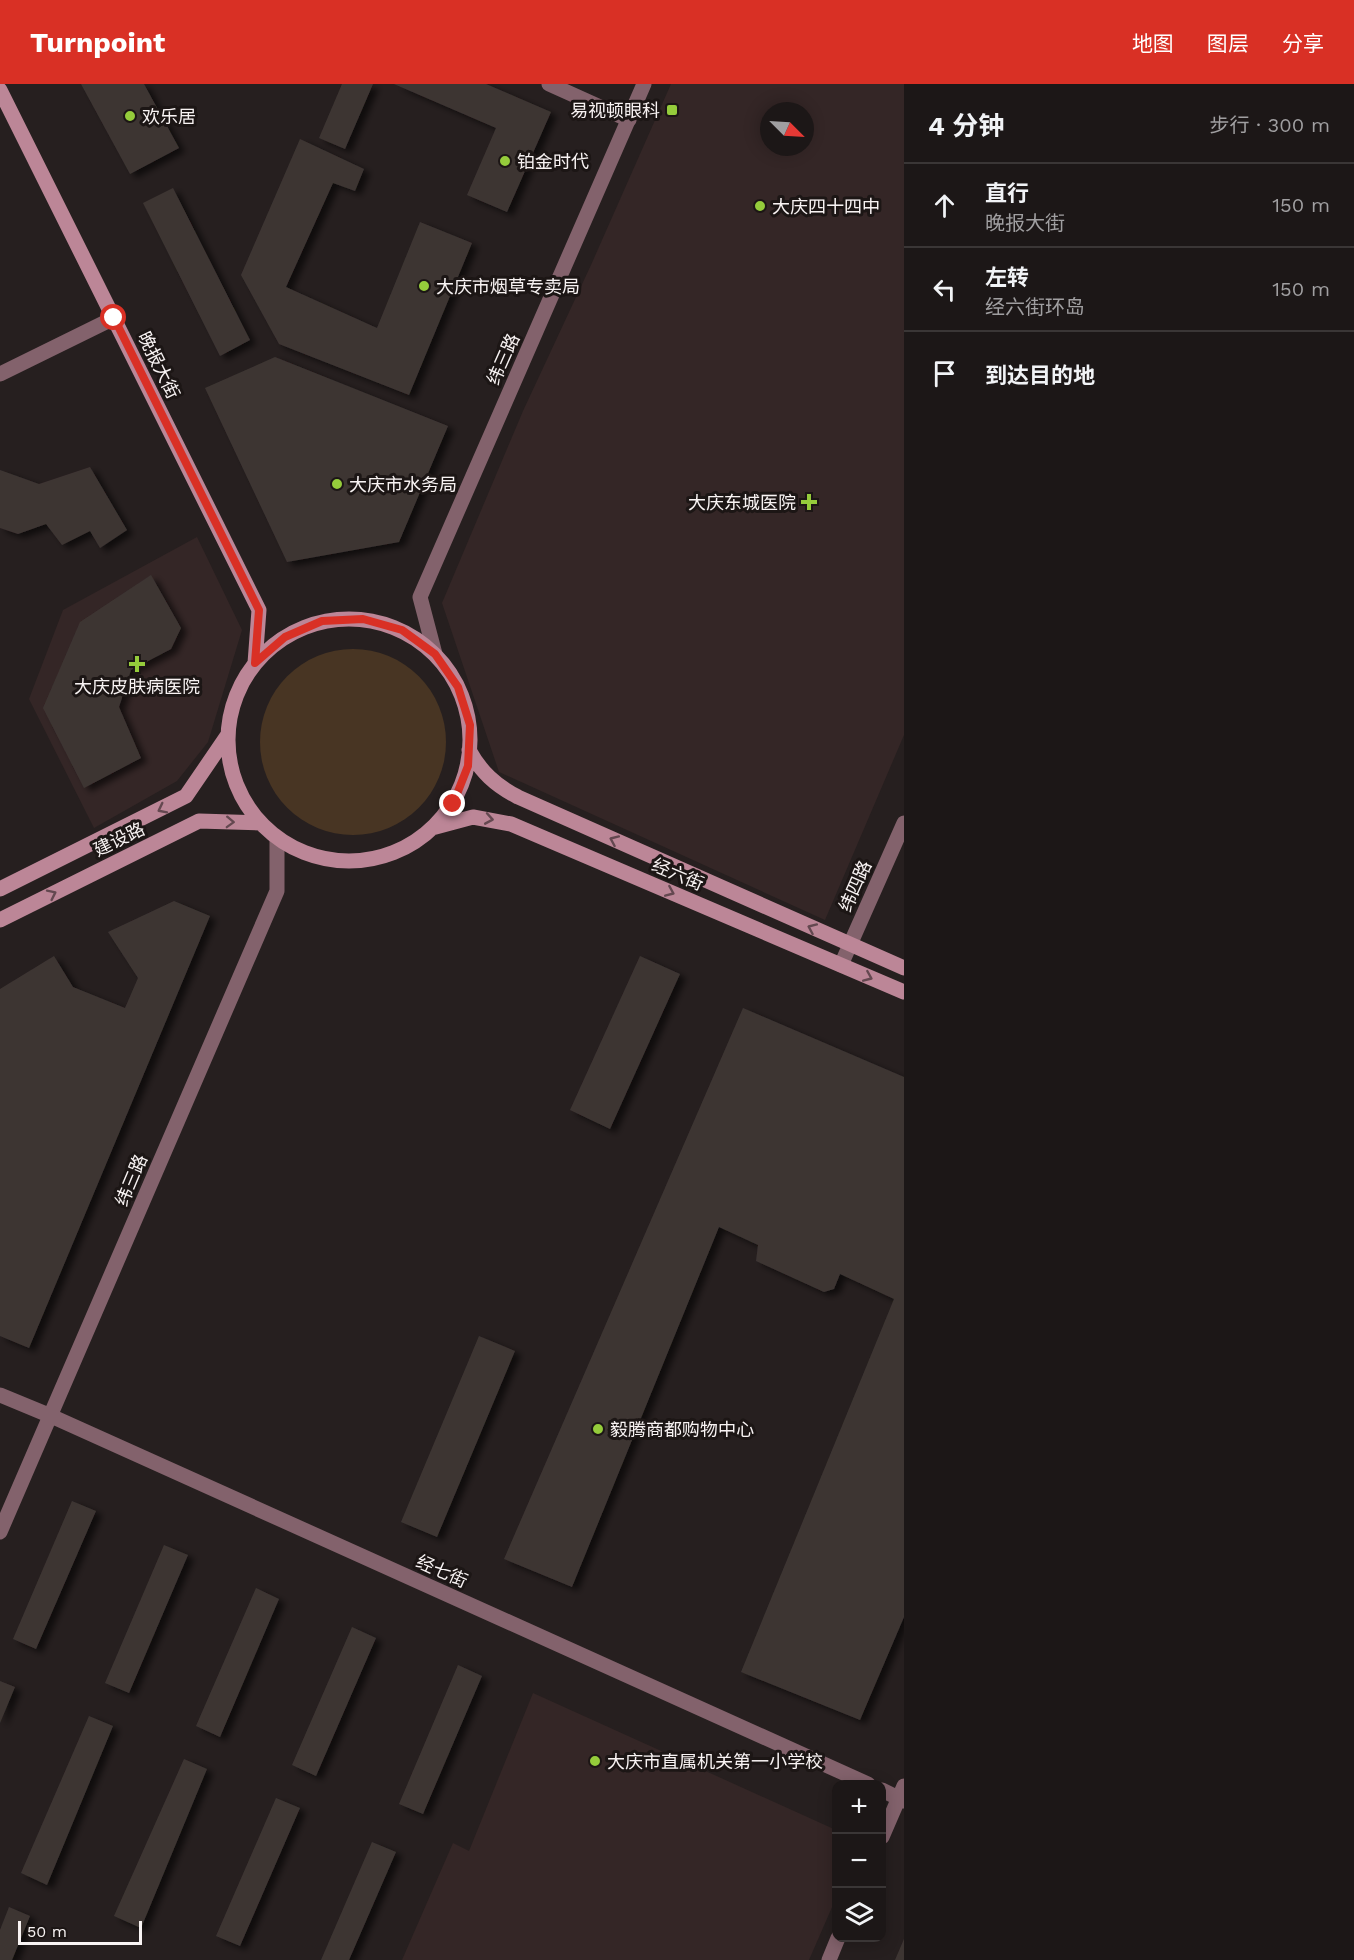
<!DOCTYPE html>
<html lang="zh">
<head>
<meta charset="utf-8">
<style>
	body { margin:0; font-family:"Work Sans","Noto Sans SC",sans-serif; background:#292424; color:#f1f3f6 }
	.controls { position:absolute; right:18px; bottom:18px; display:grid; overflow:hidden; border-radius:12px; box-shadow:0 3px 15px #0003 }
	.controls button { width:54px; height:54px; display:grid; place-items:center; padding:0; border:0; border-bottom:2px solid #3a3636; background:#1c1717; color:#f1f3f6; font:30px sans-serif }
	.compass { position:absolute; left:760px; top:18px; width:54px; height:54px; border-radius:50%; background:#1c1717; box-shadow:0 3px 15px #0003; rotate:114deg }
	.scale { position:absolute; left:18px; bottom:15px; width:124px; box-sizing:border-box; padding-left:6px; border:3px solid #f8f3f3; border-top:0; font-size:16px; line-height:21px; white-space:nowrap; color:#f8f3f3; -webkit-text-stroke:4px #1c1615; paint-order:stroke }
	.stop { position:absolute; width:18px; height:18px; margin:-14px; border:4px solid #d93025; border-radius:50%; background:#fff }
	.stop.end { background:#d93025; border-color:#fff; box-shadow:0 2px 6px #0008 }
	.list { margin:0; padding:0; list-style:none }
	h2 { display:flex; justify-content:space-between; align-items:center; height:78px; margin:0; padding:0 24px; font-size:26px }
	h2 small { font-size:20px; font-weight:400; color:#a09fa1 }
	.list li { display:grid; grid-template-columns:39px 1fr auto; gap:18px; align-items:center; box-sizing:border-box; height:84px; padding:0 24px; border-top:2px solid #3a3636 }
	.list b { display:block; font-size:22px; white-space:nowrap }
	.list p { margin:0; font-size:20px; white-space:nowrap; color:#a09fa1 }
	.list em { font-size:20px; font-style:normal; color:#a09fa1 }
	.icon { flex:none; width:33px; height:33px; fill:none; stroke:currentColor; stroke-width:2; stroke-linecap:round; stroke-linejoin:round }
	.map { position:relative; flex:none; width:904px; height:1876px; overflow:hidden }
	header { display:flex; align-items:center; gap:36px; box-sizing:border-box; height:84px; padding:0 30px; background:#d93025; color:#fff }
	header strong { font-size:28px }
	nav { display:flex; gap:33px; margin-inline-start:auto; font-size:21px }
	main { display:flex }
	aside { flex:1; background:#1c1717 }
	.map>svg:first-child { display:block }
	.built { fill:#342626; fill-rule:evenodd }
	.green { fill:#483523 }
	.building { fill:#3d3533; filter:url(#shadow) }
	.lines { fill:none; stroke-linecap:round; stroke-linejoin:round }
	.street { stroke:#83626c; stroke-width:15 }
	.secondary { stroke:#bc8697; stroke-width:15 }
	.oneway { stroke:#644850 }
	.route { stroke:#d93025; stroke-width:8 }
	.poi-dot { fill:#95cc3b; stroke:#1c1615; stroke-width:2 }
	.labels { text-anchor:middle; dominant-baseline:central; stroke-width:6; stroke-linejoin:round; paint-order:stroke }
	.poi-label { font-size:18px; fill:#f8f3f3; stroke:#1c1615; text-anchor:start }
	.street-label { font-size:18px; fill:#f8f3f3; stroke:#1c1615 }
</style>
</head>
<body>
<header>
<strong>Turnpoint</strong>
<nav><a>地图</a><a>图层</a><a>分享</a></nav>
</header>
<main>
<div class="map">
<svg width="904" height="1876" viewBox="0 0 904 1876">
	<defs>
		<filter id="shadow"><feDropShadow dx="6" dy="4" stdDeviation="3" flood-color="#0009"/></filter>
	</defs>
	<rect width="100%" height="100%" fill="#261f1f"/>
	<path class="built" d="M671,0H904V651L825,836L499,688L442,519L523,327L591,181ZM769,27H805V63H769Z
		M197,453L242,546L208,658L177,697L94,744L29,615L63,526Z
		M533,1609L836,1746V1814L809,1876H402L453,1759L469,1767Z"/>
	<path class="green" d="M260 658a93 93 0 1 1 186 0a93 93 0 1 1-186 0Z"/>
	<path class="building" d="M81,0H144L179,64L130,90Z
		M342,0H373L345,65L319,54Z
		M394,0H486L551,28L507,128L467,111L496,44Z
		M300,55L364,85L355,107L333,99L286,203L377,244L420,138L472,159L409,311L279,260L241,191Z
		M173,104L250,256L220,272L143,119Z
		M275,273L448,342L399,458L287,478L205,304Z
		M90,383L127,446L100,464L90,447L62,461L46,440L18,450L0,444V386L39,400Z
		M151,491L181,544L171,565L131,586L119,623L141,674L84,704L43,624L80,538Z
		M174,817L210,832L29,1264L0,1252V905L54,872L73,903L125,924L138,894L108,848Z
		M640,872L680,890L610,1045L570,1026Z
		M743,924L904,993V1533L860,1636L741,1588L894,1215L840,1190L834,1205L824,1208L756,1177L758,1161L719,1143L572,1503L504,1475Z
		M479,1252L515,1267L437,1453L401,1438Z
		M72,1417L96,1427L36,1565L13,1555Z
		M164,1461L188,1471L129,1609L105,1599Z
		M256,1504L279,1515L220,1653L196,1642Z
		M352,1543L376,1554L316,1692L292,1681Z
		M458,1581L482,1592L423,1730L399,1720Z
		M0,1597L15,1603L0,1639Z
		M89,1632L113,1642L47,1801L21,1789Z
		M184,1675L207,1685L141,1844L114,1832Z
		M276,1714L300,1724L240,1862L216,1852Z
		M372,1758L396,1768L349,1876H321Z
		M9,1823L30,1832L12,1876H0V1846Z
		M904,1855V1876H895Z"/>
	<g class="lines">
		<path class="street" d="M549,0L629,36
			M0,290L114,234
			M435,570L420,513L644,0
			M841,881L904,739
			M0,1311L51,1332L868,1700
			M0,1448L277,807V755
			M882,1706L904,1717
			M882,1753L904,1702
			M829,1876L838,1854"/>
		<path class="secondary" d="M0,6L259,526L255,579
			M228 656a121 121 0 1 1 242 0a121 121 0 1 1-242 0Z
			M469,666C481,688 495,701 518,713L904,884
			M432,744L473,733L511,740L904,908
			M0,805L186,712L227,652
			M0,836L199,737L261,739"/>
	</g>
	<defs><path id="oneway-chevron" d="M-2-3.5L2.5 0L-2 3.5" fill="none" stroke-width="1.6" stroke-linecap="round" stroke-linejoin="round" transform="scale(1.5)"/></defs>
	<g class="oneway">
		<use href="#oneway-chevron" transform="translate(162 725) rotate(153)"/>
		<use href="#oneway-chevron" transform="translate(489 735) rotate(10)"/>
		<use href="#oneway-chevron" transform="translate(230 738) rotate(2)"/>
		<use href="#oneway-chevron" transform="translate(614 756) rotate(-156)"/>
		<use href="#oneway-chevron" transform="translate(670 808) rotate(23)"/>
		<use href="#oneway-chevron" transform="translate(52 810) rotate(-26)"/>
		<use href="#oneway-chevron" transform="translate(812 844) rotate(-156)"/>
		<use href="#oneway-chevron" transform="translate(868 893) rotate(23)"/>
	</g>
	<g class="lines">
		<path class="route" d="M114,234L259,526L255,579L285,553L322,537L363,535L402,546L435,570L458,603L470,641L468,682L453,720"/>
	</g>
	<g class="poi-dot">
		<rect x="666" y="20" width="12" height="12" rx="3"/>
		<circle cx="130" cy="32" r="6"/>
		<circle cx="505" cy="77" r="6"/>
		<circle cx="760" cy="122" r="6"/>
		<circle cx="424" cy="202" r="6"/>
		<circle cx="337" cy="400" r="6"/>
		<path d="M806 409h6v6h6v6h-6v6h-6v-6h-6v-6h6z"/>
		<path d="M134 571h6v6h6v6h-6v6h-6v-6h-6v-6h6z"/>
		<circle cx="598" cy="1345" r="6"/>
		<circle cx="595" cy="1677" r="6"/>
	</g>
	<g class="labels">
		<g class="poi-label">
			<text x="660" y="26" text-anchor="end">易视顿眼科</text>
			<text x="142" y="32">欢乐居</text>
			<text x="517" y="77">铂金时代</text>
			<text x="772" y="122">大庆四十四中</text>
			<text x="436" y="202">大庆市烟草专卖局</text>
			<text x="349" y="400">大庆市水务局</text>
			<text x="796" y="418" text-anchor="end">大庆东城医院</text>
			<text x="137" y="602" text-anchor="middle">大庆皮肤病医院</text>
			<text x="610" y="1345">毅腾商都购物中心</text>
			<text x="607" y="1677">大庆市直属机关第一小学校</text>
		</g>
		<g class="street-label">
			<text transform="translate(503 275) rotate(-66)">纬三路</text>
			<text transform="translate(159 281) rotate(64)">晚报大街</text>
			<text transform="translate(119 755) rotate(-26)">建设路</text>
			<text transform="translate(678 790) rotate(23)">经六街</text>
			<text transform="translate(855 802) rotate(-66)">纬四路</text>
			<text transform="translate(131 1096) rotate(-67)">纬三路</text>
			<text transform="translate(442 1487) rotate(24)">经七街</text>
		</g>
	</g>
</svg>
<div class="controls">
<button>+</button>
<button>−</button>
<button><svg class="icon" aria-label="layers" viewBox="0 0 24 24"><path d="M12 4l9 5-9 5-9-5zM3 14l9 5 9-5"/></svg></button>
</div>
<svg class="compass" viewBox="-18 -18 36 36"><path d="M0-13l5 13h-10z" fill="#e53935"/><path d="M0 13l5-13h-10z" fill="#a09fa1"/></svg>
<div class="scale">50 m</div>
<div class="stop" style="left:114px;top:234px"></div>
<div class="stop end" style="left:453px;top:720px"></div>
</div>
<aside>
<h2>4 分钟<small>步行 · 300 m</small></h2>
<ul class="list">
<li><svg class="icon" aria-label="ahead" viewBox="0 0 24 24"><path d="M12 20V5M6 11l6-6 6 6"/></svg><div><b>直行</b><p>晚报大街</p></div><em>150 m</em></li>
<li><svg class="icon" aria-label="left" viewBox="0 0 24 24"><path d="M17 20v-9H6M10 6l-5 5 5 5"/></svg><div><b>左转</b><p>经六街环岛</p></div><em>150 m</em></li>
<li><svg class="icon" aria-label="arrive" viewBox="0 0 24 24"><path d="M6 21V4h12l-3 4 3 4H6"/></svg><div><b>到达目的地</b></div></li>
</ul>
</aside>
</main>
</body>
</html>
